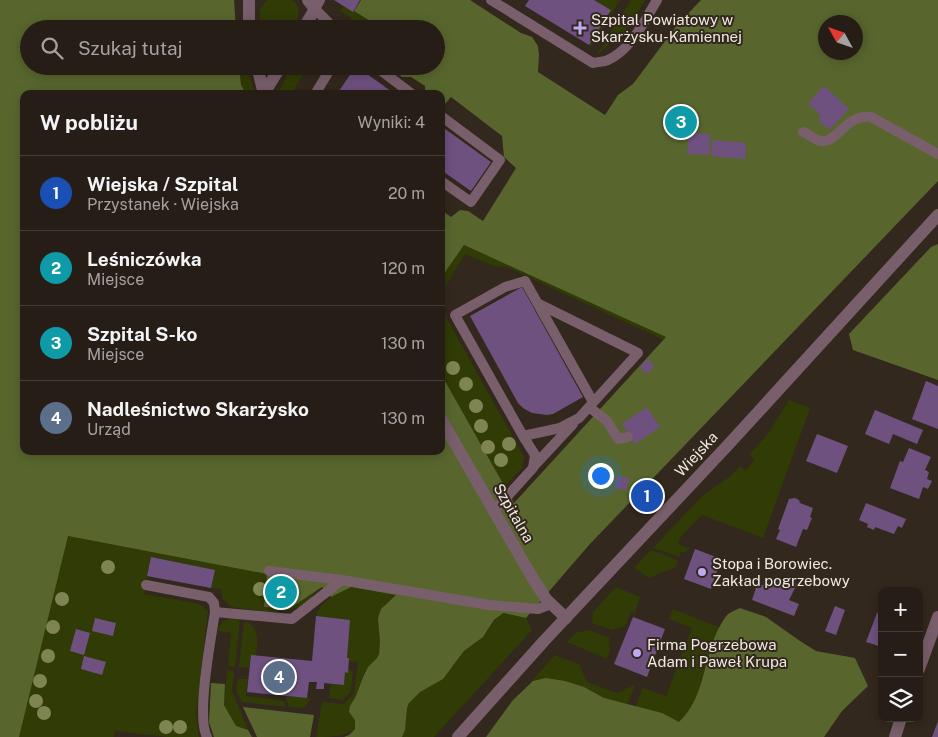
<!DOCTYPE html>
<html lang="pl">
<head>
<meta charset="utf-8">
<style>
	body { margin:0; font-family:"Public Sans",sans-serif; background:#322b23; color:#f1f3f6 }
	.controls { position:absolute; right:15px; bottom:15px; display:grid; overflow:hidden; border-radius:10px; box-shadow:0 2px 12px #0003 }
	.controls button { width:45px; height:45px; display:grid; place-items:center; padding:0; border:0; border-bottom:1px solid #423c35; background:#261e16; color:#f1f3f6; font:25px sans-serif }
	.compass { position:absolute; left:818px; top:15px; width:45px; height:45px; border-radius:50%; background:#261e16; box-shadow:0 2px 12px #0003; rotate:310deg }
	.you { position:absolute; left:600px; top:475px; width:18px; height:18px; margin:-12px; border:4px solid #fff; border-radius:50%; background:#1a73e8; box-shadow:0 0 0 8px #1a73e833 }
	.badge { display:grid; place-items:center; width:32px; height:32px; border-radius:50%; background:#2563eb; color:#fff; font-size:16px; font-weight:700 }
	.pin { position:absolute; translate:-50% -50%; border:2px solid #fff; box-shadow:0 1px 5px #0006 }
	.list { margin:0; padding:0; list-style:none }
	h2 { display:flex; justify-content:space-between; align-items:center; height:65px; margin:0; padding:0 20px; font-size:21px }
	h2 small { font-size:16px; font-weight:400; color:#a4a2a1 }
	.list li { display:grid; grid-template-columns:32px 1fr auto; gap:15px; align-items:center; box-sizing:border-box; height:75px; padding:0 20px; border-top:1px solid #423c35 }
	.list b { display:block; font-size:19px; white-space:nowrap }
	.list p { margin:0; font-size:16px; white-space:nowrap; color:#a4a2a1 }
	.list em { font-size:16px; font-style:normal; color:#a4a2a1 }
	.icon { flex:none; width:28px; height:28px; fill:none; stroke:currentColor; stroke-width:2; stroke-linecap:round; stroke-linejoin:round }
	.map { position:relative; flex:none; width:938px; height:737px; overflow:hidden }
	.search { position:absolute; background:#261e16; box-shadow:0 2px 12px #0003; left:20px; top:20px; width:425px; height:55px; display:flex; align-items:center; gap:12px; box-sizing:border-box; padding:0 18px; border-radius:28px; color:#a4a2a1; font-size:19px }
	.panel { position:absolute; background:#261e16; box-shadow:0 2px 12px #0003; left:20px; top:90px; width:425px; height:365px; border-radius:10px }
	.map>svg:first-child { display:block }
	.green { fill:#303b05 }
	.forest { fill:#58662e; fill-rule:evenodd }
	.building { fill:#6f5180 }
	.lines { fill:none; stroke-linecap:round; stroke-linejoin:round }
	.service { stroke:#785f6b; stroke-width:10 }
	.minor { stroke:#785f6b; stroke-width:12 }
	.tertiary { stroke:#785f6b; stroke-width:12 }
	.tree { fill:#7e8552 }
	.poi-dot { fill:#bea9f5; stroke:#33281d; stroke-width:2 }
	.labels { text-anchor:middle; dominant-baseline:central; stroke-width:4; stroke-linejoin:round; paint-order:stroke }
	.poi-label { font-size:15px; fill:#f1eae3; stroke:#33281d; text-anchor:start }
	.street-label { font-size:15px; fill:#f1eae3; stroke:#33281d }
</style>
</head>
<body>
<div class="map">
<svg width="938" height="737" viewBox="0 0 938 737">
	<rect width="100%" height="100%" fill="#33281d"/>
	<path class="green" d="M267,0C273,0 285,0 291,0C303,5 298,21 294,29H260V9Z
		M360,0L354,11L383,29H355L350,17L340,11L344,6L353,11Z
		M594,0H620L591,47L589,45L611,10Z
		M631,0H645L630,26L596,56Z
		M239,66H247L255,94H246L241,85Z
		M291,66H307L292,94H278Z
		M464,245L667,337L664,340L507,267L494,266L465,254L441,294V278Z
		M441,308L524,457L522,468L504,487L441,374Z
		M789,400L810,408L763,538L702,515L680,538L678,544L689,548L685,552H681L679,557L653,548L703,495L728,478L740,466L746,470L755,460L749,455L767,435Z
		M67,536L267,574L264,607L289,609L315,592C299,621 259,610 231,607L222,598L221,589L211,588L215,570L151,557L144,594L200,604L208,611L196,713L199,737H168L115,731L114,737H16Z
		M651,550L678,560L676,567L649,578L634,568Z
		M350,587L397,595C365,618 387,626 379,654C377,660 369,666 365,672C359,681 360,692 353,701C353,706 352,712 354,717C355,721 357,721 356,725C355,737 327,737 316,737L322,702L344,704L354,693L358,662L349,661V659L347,658L348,645L316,616C320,601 337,594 350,587Z
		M616,587L640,597L635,613L631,612L625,626L612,630L592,623L593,612Z
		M673,609L729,631L690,737L630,721L643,688L666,696L692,628L669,619Z
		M503,613L526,618L532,630L434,737H402C406,726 405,710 409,703C419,687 440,680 453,666C458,662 460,655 465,651C471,644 479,641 485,634C492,626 494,619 503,613Z
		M232,618L240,619L235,667L228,666L231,633L217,631L222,622Z
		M244,621C260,626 258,641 256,656L251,655L249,668L239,667Z
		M589,630L609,638L610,649L607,659L567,642L575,633Z
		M555,655L579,664L587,682L617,693L635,685L622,718L530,683Z
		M227,670L234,671L232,691L248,730L236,726L224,705Z
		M348,670L353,671L351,692L343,700L329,698L331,684L344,685L345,672H348Z
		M238,679H248L246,696L284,701L286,707L242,702L236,690Z
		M285,696L307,698L311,699L304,708L289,707Z"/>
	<path class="forest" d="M0,0H234L236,29H29V66H239L241,85L246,94H24V451H441V374L514,503L666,337L464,245L441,278V210L451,217L460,210L468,211L483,221L516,168L504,157L502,136L451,97L446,103L441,105V94H425V86L411,77H402L387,66H436V29H383L354,11L361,0H470L521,33L532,37L538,46L539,55L538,72L605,115L618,95L633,84L678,24L701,0H938V181L589,545L526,618L503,613L494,620L483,637L464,651L443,679L420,692L409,703L407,708L405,730L402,737H344L349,735L355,729V720L349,712L350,706L356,696L363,677L368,667L377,658L379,654L380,642L378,618L381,609L396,595L351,587L331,597L322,587L289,609L264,607L267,574L68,536L19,737H0ZM826,22H856V52H826Z
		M938,244V380L853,350L849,334L931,247Z
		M740,608L766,617L800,641L816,651L855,658L868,686L842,711L824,737H486L513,700L533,681L546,678L565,681L584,687L604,698L662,713L679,722C709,694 702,647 727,615C730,612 736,610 740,608Z
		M211,683L225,684L224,705L236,726L248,730L252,737H214L209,722Z
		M243,707L314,715L310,737H257Z"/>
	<path class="building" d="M334,0H360L353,12Z
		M529,0H594L611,10L589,45L525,6Z
		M356,66L395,94H337Z
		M824,86L849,109L829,130L818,120L821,116L808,103Z
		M676,114L689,116L687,130L674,128Z
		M441,126L491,162L471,191L441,170Z
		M689,133L710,134L709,155L687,154Z
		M712,140L746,143L745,159L711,156Z
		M522,287L583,397L553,414L547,415L532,413L523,408L518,403L470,316Z
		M647,359L654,366L647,374L640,367Z
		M926,381L938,386V429L912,419Z
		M647,407L660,427L635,444L622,424Z
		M875,410L923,430L917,444L893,434L889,444L865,434Z
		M817,434L848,446L837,473L806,461Z
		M909,448L931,457L925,470L929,472L927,479L932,481L928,489L923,487L919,499L890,488L900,461L903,462Z
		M617,476L629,478L626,490L615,488Z
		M795,498L799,500L800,503L813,508L810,517L812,518L807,530L803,529L796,547L776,539L780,530L778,529L789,499Z
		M866,503L906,519L902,528L898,526L894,534L875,527L874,530L867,527L868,524L859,520Z
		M695,549L721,559L711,589L684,579Z
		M151,557L215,570L211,588L147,576Z
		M776,576L797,584L789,600L799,604L794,616L752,600L756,588L767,583L772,585Z
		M274,585L288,586L287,600L273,599Z
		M835,606L845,610L836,635L825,631Z
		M877,613L882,615V647L866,642Z
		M316,616L350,620L347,658H349L348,673L345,672L344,685L324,683V689H316L317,682H309L307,698L247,692L251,655L312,661Z
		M633,617L665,629L647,677L614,664Z
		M95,618L116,623L113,636L92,631Z
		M76,629L90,633L84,655L70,651Z
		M84,656L106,662L102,675L81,669Z
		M938,721V737H932Z"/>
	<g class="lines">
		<path class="service" d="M320,0L315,9L335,29
			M491,0L593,63C597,62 604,62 608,60C632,49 644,21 657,0
			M375,66L412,94
			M320,94L317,91L332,66
			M441,116L500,160L471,202L441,181
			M803,132C808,134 815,140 821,141C837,144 845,114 871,117L938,154
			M537,303L638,353L579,418L560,428L523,436L455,315L505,287L525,281L593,402
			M589,407L607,421L618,439L628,437
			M533,467L573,424
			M494,511L533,468L535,455L523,436
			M269,571L342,580L489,605L538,609L551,604
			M146,585L209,597L214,603L215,612
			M207,737C196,717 211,638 215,612L292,619L342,580"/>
		<path class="minor" d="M249,0V29
			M303,29L315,9L308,0
			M257,66L264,94
			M264,93L281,66
			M441,419L532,577L546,599L566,618
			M919,669L938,617
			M895,737L901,718"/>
		<path class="tertiary" d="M458,737L544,641L728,445L938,215"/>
	</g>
	<g class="tree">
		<circle cx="453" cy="368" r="7"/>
		<circle cx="466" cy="384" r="7"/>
		<circle cx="476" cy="406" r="7"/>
		<circle cx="481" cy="426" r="7"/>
		<circle cx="509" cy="444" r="7"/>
		<circle cx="488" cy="447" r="7"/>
		<circle cx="501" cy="460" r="7"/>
		<circle cx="108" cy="567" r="7"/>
		<circle cx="260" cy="589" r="7"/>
		<circle cx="62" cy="599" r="7"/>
		<circle cx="53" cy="627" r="7"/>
		<circle cx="48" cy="656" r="7"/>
		<circle cx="40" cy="681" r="7"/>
		<circle cx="36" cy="701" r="7"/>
		<circle cx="44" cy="713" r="7"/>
		<circle cx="166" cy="727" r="7"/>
		<circle cx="180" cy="727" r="7"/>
	</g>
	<g class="poi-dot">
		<path d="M577.5 20.5h5v5h5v5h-5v5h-5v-5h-5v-5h5z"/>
		<circle cx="702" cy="572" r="5"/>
		<circle cx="637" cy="653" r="5"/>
	</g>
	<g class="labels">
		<g class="poi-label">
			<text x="591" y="19">Szpital Powiatowy w<tspan x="591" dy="17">Skarżysku-Kamiennej</tspan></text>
			<text x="712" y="563">Stopa i Borowiec.<tspan x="712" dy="17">Zakład pogrzebowy</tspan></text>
			<text x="647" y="644">Firma Pogrzebowa<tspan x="647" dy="17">Adam i Paweł Krupa</tspan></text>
		</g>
		<g class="street-label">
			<text transform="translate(696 454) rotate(-47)">Wiejska</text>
			<text transform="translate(514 513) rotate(60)">Szpitalna</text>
		</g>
	</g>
</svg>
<div class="controls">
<button>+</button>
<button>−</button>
<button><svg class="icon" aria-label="layers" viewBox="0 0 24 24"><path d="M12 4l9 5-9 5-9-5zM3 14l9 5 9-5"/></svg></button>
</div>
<svg class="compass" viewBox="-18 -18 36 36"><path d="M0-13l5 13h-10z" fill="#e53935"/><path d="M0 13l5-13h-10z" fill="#a4a2a1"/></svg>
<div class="you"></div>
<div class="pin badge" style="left:647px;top:496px;background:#1a4fb4">1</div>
<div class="pin badge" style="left:281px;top:592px;background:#0f9aa8">2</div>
<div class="pin badge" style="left:681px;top:122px;background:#0f9aa8">3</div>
<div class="pin badge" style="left:279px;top:677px;background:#5c6f8a">4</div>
<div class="search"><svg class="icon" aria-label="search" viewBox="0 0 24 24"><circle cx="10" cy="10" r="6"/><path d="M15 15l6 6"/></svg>Szukaj tutaj</div>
<section class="panel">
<h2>W pobliżu<small>Wyniki: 4</small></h2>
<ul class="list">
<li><span class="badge" style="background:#1a4fb4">1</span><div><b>Wiejska / Szpital</b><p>Przystanek · Wiejska</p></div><em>20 m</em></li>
<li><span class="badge" style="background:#0f9aa8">2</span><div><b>Leśniczówka</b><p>Miejsce</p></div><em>120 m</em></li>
<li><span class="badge" style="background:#0f9aa8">3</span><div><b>Szpital S-ko</b><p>Miejsce</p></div><em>130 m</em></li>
<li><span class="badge" style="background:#5c6f8a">4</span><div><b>Nadleśnictwo Skarżysko</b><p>Urząd</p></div><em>130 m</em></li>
</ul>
</section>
</div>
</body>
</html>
